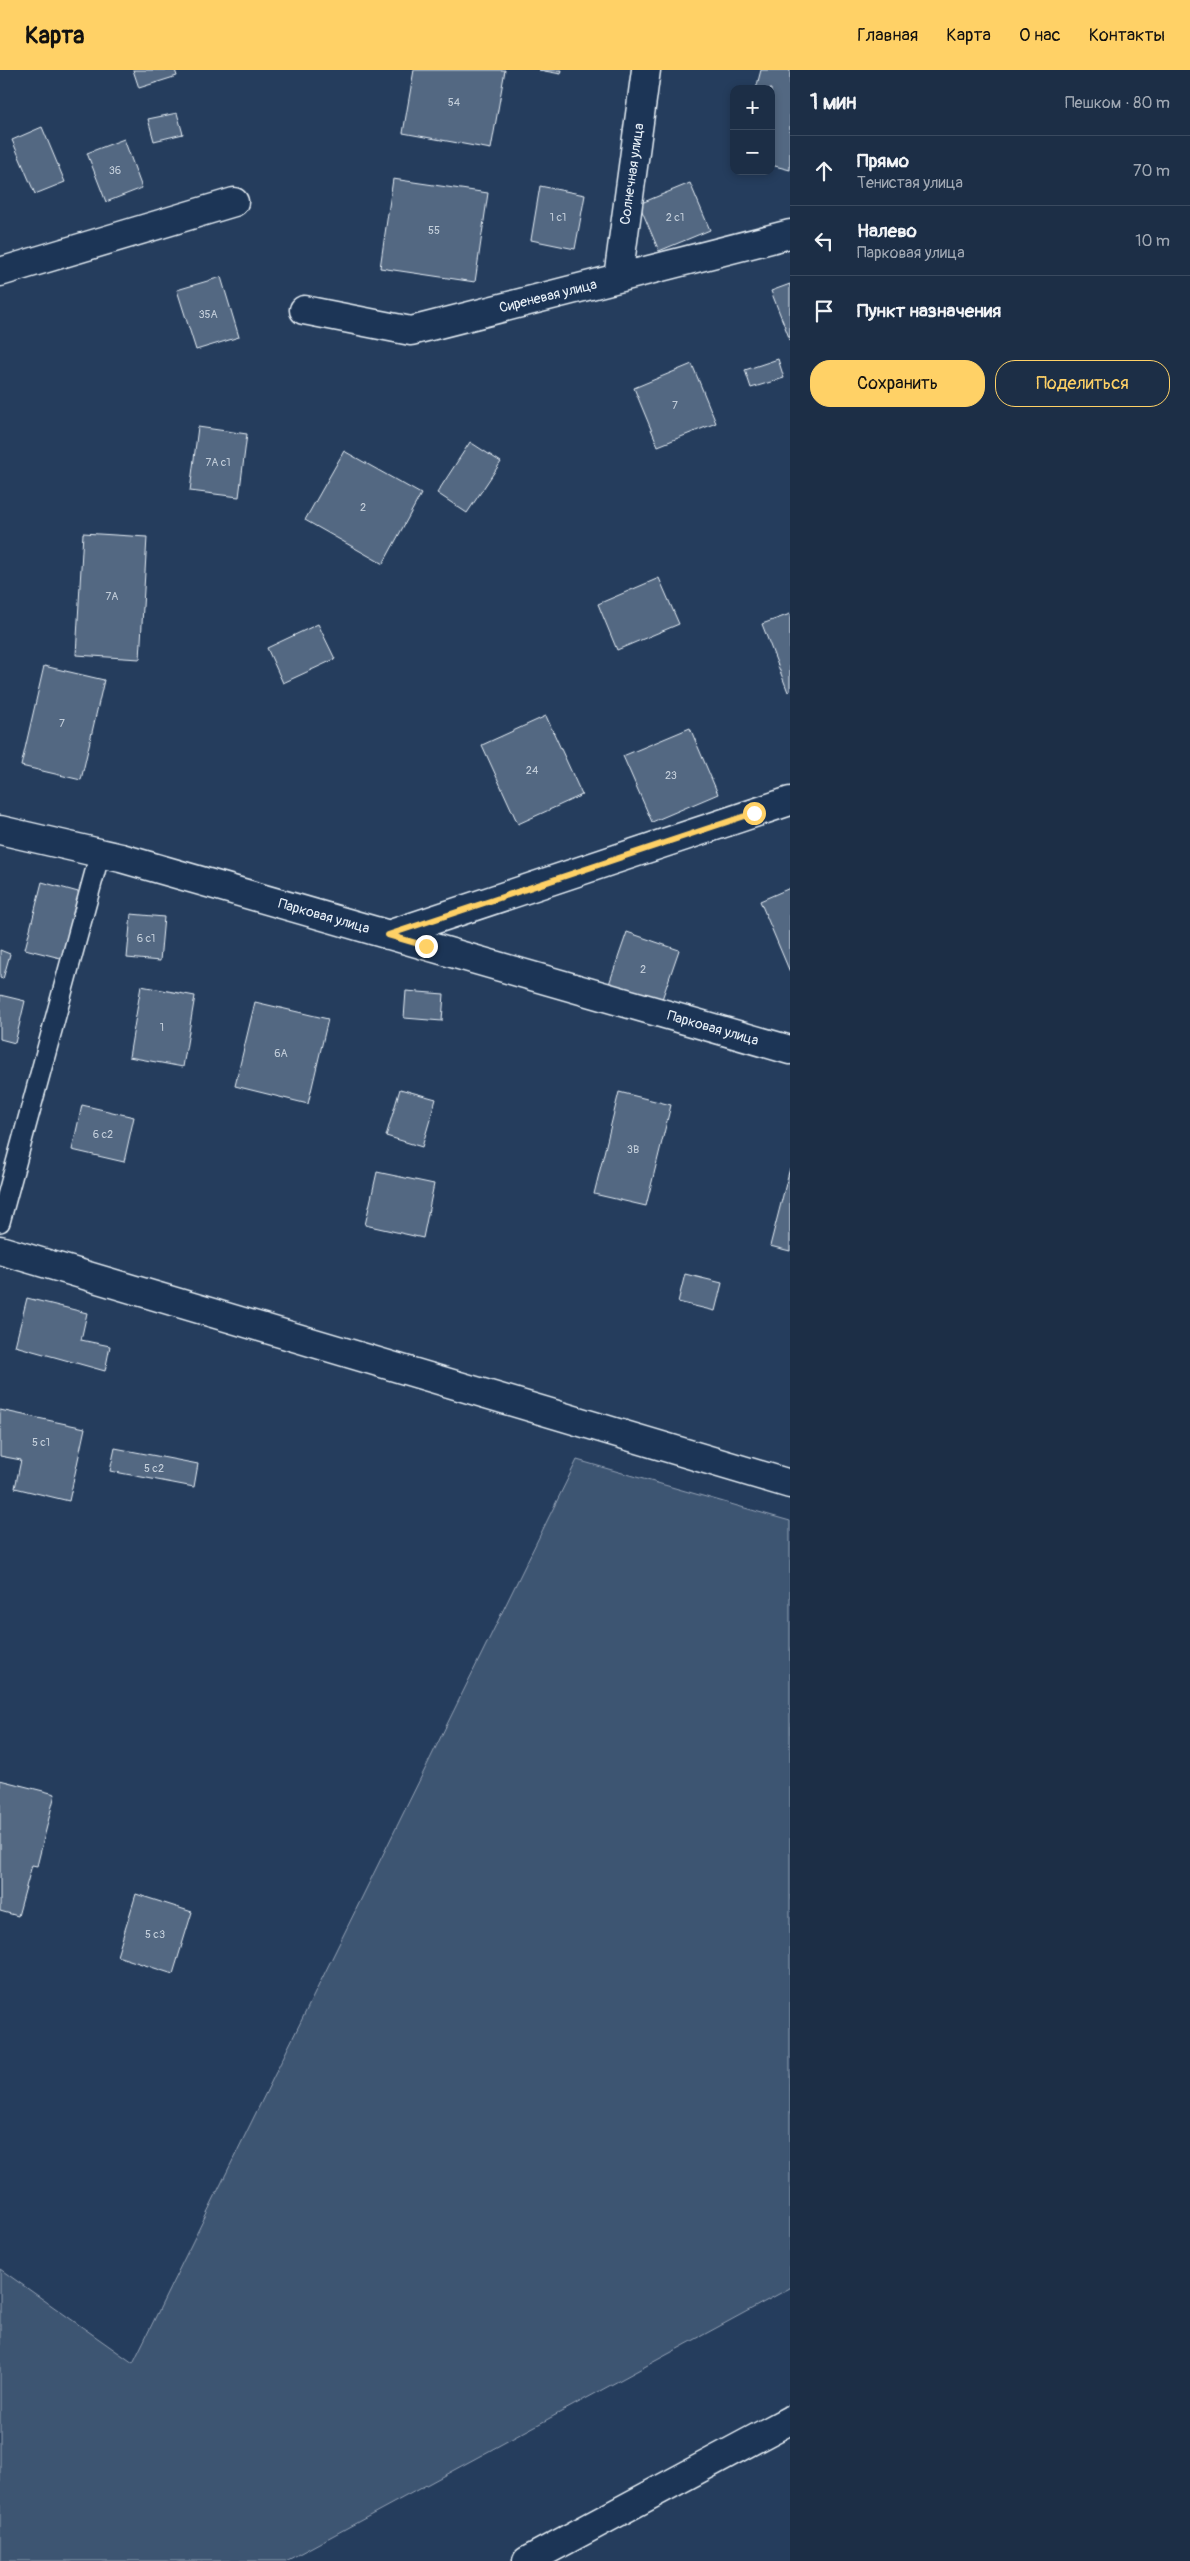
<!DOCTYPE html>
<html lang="ru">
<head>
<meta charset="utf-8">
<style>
	body { margin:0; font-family:Pangolin,sans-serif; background:#25364d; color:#f1f3f6 }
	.controls { position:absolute; right:15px; top:15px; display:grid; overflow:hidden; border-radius:10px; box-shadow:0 2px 8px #0003 }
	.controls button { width:45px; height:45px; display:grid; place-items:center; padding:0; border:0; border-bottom:1px solid #3a4a5f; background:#1c2e46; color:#f1f3f6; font:25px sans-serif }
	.stop { position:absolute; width:15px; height:15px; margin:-11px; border:4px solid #ffd166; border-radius:50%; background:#fff }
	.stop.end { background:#ffd166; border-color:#fff; box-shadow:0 1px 5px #0008 }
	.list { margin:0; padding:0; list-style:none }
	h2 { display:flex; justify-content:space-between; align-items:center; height:65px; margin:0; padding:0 20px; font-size:21px }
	h2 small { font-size:16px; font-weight:400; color:#a0a8b3 }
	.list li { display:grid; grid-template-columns:32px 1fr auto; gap:15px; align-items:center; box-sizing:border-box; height:70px; padding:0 20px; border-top:1px solid #3a4a5f }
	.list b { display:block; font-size:19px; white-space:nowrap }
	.list p { margin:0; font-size:16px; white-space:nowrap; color:#a0a8b3 }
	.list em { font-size:16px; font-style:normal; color:#a0a8b3 }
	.actions { display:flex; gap:10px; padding:15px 20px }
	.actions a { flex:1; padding:11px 0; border:1px solid #ffd166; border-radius:20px; text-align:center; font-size:18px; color:#ffd166 }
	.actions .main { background:#ffd166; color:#111 }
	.icon { flex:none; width:28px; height:28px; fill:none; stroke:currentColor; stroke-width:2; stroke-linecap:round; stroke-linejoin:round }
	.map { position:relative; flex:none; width:790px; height:2491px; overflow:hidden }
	header { display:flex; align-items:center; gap:30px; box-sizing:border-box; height:70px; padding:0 25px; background:#ffd166; color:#111 }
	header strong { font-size:24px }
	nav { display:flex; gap:28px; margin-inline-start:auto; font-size:18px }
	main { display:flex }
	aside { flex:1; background:#1c2e46 }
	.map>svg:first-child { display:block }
	.green { fill:#3e5472; stroke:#93a2b5 }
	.building { fill:#536782; stroke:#e8f1f8 }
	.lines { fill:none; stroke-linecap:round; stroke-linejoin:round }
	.service-casing { stroke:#e8f1f8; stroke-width:22 }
	.minor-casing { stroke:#e8f1f8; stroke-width:31 }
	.tertiary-casing { stroke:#e8f1f8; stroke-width:31 }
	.service { stroke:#1d3557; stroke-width:19 }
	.minor { stroke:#1d3557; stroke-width:28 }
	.tertiary { stroke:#1d3557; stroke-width:28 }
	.route { stroke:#ffd166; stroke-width:6 }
	.labels { text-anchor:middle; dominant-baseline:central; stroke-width:4; stroke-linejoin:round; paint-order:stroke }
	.number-label { font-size:11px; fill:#c3ceda }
	.street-label { font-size:14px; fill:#e8f1f8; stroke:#1d3557 }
</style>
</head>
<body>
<header>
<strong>Карта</strong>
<nav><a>Главная</a><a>Карта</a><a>О нас</a><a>Контакты</a></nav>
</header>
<main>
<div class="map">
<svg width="790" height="2491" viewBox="0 0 790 2491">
	<rect width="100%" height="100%" fill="#253d5d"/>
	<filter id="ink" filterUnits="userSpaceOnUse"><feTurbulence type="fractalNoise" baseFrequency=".02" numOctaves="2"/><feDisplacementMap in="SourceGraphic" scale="10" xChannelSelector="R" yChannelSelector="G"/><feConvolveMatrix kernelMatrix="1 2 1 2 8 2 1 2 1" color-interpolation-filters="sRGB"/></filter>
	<g filter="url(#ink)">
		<path class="green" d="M577,1390L790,1451V2218L286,2491H0V2199L133,2293Z"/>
		<path class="building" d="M133,0H175L177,6L139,18Z
			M414,0H505L491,79L403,63Z
			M539,0H562L561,4Z
			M761,0H790V100L771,95V19H756Z
			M177,43L183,64L154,71L148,49Z
			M42,57L65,112L35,124L12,70Z
			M124,69L142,118L106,132L87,83Z
			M393,109L488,123L475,212L380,198Z
			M690,113L710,160L659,181L639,134Z
			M540,116L585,125L575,179L531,170Z
			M221,207L239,267L196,280L177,220Z
			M790,214V270L771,221Z
			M778,289L784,308L751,318L745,300Z
			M692,294L716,353L658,376L634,318Z
			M198,357L247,364L239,427L190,421Z
			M470,372L501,392L467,443L437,423Z
			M344,381L421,424L383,494L305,450Z
			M83,463L147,467L140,589L76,585Z
			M659,508L679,554L617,580L598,534Z
			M790,544V621L788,622L762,554Z
			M318,554L335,589L283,613L267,578Z
			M44,596L104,610L81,710L21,696Z
			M546,646L582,725L518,754L482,675Z
			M690,658L718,724L652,752L623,686Z
			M42,812L89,825L72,891L25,879Z
			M790,818V902L760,831Z
			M131,844L164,847L160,891L127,888Z
			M627,862L679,880L660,935L608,917Z
			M0,880L10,884L3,909L0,908Z
			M141,916L195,926L183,997L129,987Z
			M406,921L444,924L442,951L404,948Z
			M0,925L25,931L15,973L0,969Z
			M255,932L328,949L308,1034L235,1016Z
			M400,1019L436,1029L422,1077L386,1066Z
			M619,1022L671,1035L646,1136L594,1124Z
			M82,1035L134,1047L124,1092L72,1080Z
			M790,1098V1181L770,1176Z
			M377,1102L434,1114L423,1168L365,1155Z
			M685,1204L722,1213L715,1241L678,1232Z
			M27,1228L87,1243L81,1270L110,1276L105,1301L15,1276Z
			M0,1340L85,1358L69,1431L15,1418L21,1390L0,1386Z
			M115,1378L198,1394L194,1417L110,1401Z
			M0,1710L55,1724L37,1796L32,1795L18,1846L0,1841Z
			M136,1824L192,1842L173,1904L117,1886Z"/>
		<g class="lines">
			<g class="service-casing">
				<path id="service" d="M0,1152L100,783"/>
			</g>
			<g class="minor-casing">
				<path id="minor" d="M0,202L234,132
					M618,208L646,0
					M304,240L411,261L790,164
					M0,760L121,788L790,980
					M388,865L790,731
					M527,2491L790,2350"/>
			</g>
			<g class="tertiary-casing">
				<path id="tertiary" d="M0,1180L790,1414"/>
			</g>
			<use href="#service" class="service"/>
			<use href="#minor" class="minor"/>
			<use href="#tertiary" class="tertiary"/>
		</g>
	</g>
	<g class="lines" filter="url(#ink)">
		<path class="route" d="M426,876L388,865L754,743"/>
	</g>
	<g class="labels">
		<g class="number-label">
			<text x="454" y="32">54</text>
			<text x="115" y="100">36</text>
			<text x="558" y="147">1 с1</text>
			<text x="675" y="147">2 с1</text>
			<text x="434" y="160">55</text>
			<text x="208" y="244">35А</text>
			<text x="675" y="335">7</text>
			<text x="218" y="392">7А с1</text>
			<text x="363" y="437">2</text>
			<text x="112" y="526">7А</text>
			<text x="62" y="653">7</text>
			<text x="532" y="700">24</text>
			<text x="671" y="705">23</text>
			<text x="146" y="868">6 с1</text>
			<text x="643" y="899">2</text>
			<text x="162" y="957">1</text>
			<text x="281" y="983">6А</text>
			<text x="103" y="1064">6 с2</text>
			<text x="633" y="1079">3В</text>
			<text x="41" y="1372">5 с1</text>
			<text x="154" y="1398">5 с2</text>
			<text x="155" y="1864">5 с3</text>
		</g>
		<g class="street-label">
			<text transform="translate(632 104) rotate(-82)">Солнечная улица</text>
			<text transform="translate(548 226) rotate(-14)">Сиреневая улица</text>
			<text transform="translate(324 846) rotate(16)">Парковая улица</text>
			<text transform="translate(713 958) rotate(16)">Парковая улица</text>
		</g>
	</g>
</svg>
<div class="controls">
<button>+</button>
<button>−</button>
</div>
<div class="stop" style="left:754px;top:743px"></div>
<div class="stop end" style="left:426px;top:876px"></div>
</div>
<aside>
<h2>1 мин<small>Пешком · 80 m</small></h2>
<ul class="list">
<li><svg class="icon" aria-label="ahead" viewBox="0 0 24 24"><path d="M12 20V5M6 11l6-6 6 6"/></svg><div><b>Прямо</b><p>Тенистая улица</p></div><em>70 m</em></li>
<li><svg class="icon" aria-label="left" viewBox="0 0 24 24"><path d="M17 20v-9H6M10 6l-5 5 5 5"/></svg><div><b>Налево</b><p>Парковая улица</p></div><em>10 m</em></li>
<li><svg class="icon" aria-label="arrive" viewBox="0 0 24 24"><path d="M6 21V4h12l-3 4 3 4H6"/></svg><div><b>Пункт назначения</b></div></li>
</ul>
<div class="actions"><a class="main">Сохранить</a><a>Поделиться</a></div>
</aside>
</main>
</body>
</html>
